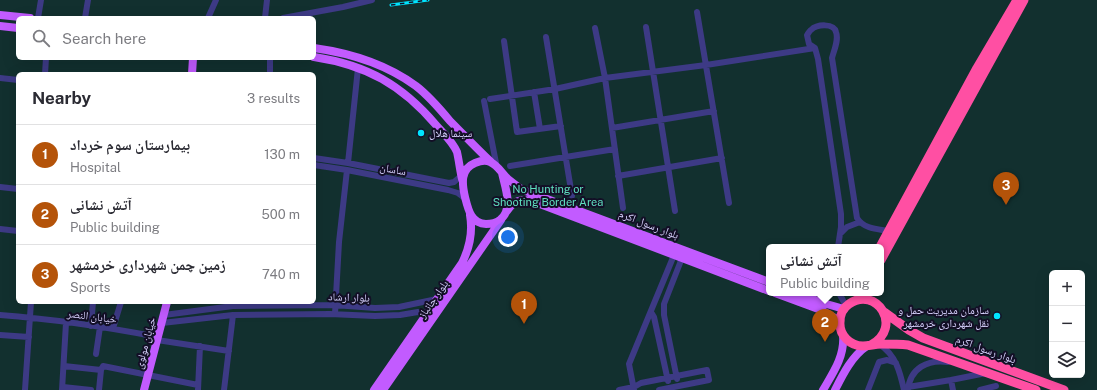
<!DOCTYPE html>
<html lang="en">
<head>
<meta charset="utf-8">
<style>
	body { margin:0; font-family:"Public Sans","Noto Naskh Arabic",sans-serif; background:#f7f7f7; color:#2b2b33 }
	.controls { position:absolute; right:12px; bottom:12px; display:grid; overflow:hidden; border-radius:6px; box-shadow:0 4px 16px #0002 }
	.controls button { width:36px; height:36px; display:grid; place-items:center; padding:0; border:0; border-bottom:1px solid #e1e1e2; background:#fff; color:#2b2b33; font:20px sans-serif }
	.you { position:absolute; left:508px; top:237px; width:14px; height:14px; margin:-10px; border:3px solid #fff; border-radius:50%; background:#1a73e8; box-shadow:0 0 0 6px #1a73e833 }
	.badge { display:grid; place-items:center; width:26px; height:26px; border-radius:50%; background:#b45309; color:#fff; font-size:13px; font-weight:700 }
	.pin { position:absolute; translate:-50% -33px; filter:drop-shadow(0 1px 2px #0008) }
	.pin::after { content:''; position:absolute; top:21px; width:14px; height:12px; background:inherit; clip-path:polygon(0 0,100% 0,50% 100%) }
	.popup { position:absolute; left:766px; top:244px; width:118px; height:52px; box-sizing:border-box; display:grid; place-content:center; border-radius:6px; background:#fff; filter:drop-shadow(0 1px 3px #0005); font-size:13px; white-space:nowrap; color:#7c7c81 }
	.popup b { font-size:15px; color:#2b2b33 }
	.popup::after { content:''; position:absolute; left:50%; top:100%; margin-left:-8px; border:8px solid transparent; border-top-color:#fff }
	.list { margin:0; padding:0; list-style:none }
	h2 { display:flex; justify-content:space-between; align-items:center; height:52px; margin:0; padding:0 16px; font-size:17px }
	h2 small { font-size:13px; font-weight:400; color:#7c7c81 }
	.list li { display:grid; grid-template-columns:26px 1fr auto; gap:12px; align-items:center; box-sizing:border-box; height:60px; padding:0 16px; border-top:1px solid #e1e1e2 }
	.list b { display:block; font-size:15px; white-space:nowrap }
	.list p { margin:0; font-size:13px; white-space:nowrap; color:#7c7c81 }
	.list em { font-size:13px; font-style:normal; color:#7c7c81 }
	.icon { flex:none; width:22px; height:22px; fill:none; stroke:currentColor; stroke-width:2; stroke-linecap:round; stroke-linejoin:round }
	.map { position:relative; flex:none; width:1097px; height:390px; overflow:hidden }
	.search { position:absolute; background:#fff; box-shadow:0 4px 16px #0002; left:16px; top:16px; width:300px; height:44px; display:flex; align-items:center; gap:10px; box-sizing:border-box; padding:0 14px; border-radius:6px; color:#7c7c81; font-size:15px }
	.panel { position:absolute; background:#fff; box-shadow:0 4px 16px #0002; left:16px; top:72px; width:300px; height:232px; border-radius:6px }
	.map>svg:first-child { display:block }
	.green { fill:#12302f; fill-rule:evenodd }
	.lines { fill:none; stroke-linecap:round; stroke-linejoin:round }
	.minor { stroke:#3d3a85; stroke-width:6 }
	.major { stroke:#c25bff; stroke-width:8 }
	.highway { stroke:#ff4fa3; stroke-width:9 }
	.rail-casing { stroke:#00e5ff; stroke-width:3 }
	.rail { stroke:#130f26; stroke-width:1.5; stroke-dasharray:4.5; stroke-linecap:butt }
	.poi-dot { fill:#00e5ff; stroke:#130f26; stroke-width:1.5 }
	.labels { text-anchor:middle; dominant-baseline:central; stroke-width:4; stroke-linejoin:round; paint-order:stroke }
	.poi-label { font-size:11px; fill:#d9d4ff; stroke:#130f26; text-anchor:start }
	.street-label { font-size:11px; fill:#d9d4ff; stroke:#130f26 }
	.park-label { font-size:11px; fill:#5fe0c0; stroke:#130f26 }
</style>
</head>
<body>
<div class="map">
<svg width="1097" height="390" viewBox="0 0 1097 390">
	<rect width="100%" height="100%" fill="#130f26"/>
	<path class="green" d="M0,0H1097V390H0ZM18,18H314V58H18ZM18,74H314V302H18ZM769,247H881V293H769ZM1052,273H1082V375H1052Z"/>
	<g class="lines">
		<path class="minor" d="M697,12L729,203
			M38,18L41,0
			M85,18L88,0
			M208,18L216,0
			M265,18L267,0
			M283,18L343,7L372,0
			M646,27L675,211
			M595,28L605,78L623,208
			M546,37L572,196
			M504,41L517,132L561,126
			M45,74L46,58
			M270,74V58
			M0,78L18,80
			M534,92L540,129
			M490,99L555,89L605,78L706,65L815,48
			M484,101L497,168
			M612,128L714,111
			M314,158L348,163L449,183L454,182L461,176
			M348,163L358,68
			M314,165L347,170L448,190L458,193L466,199
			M510,166L615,149
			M618,176L722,158
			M0,187L18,189
			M0,229L18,231
			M840,234L847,227L860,222
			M838,247L841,227V214L818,59L815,48L809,44L807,35C808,34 810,30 811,30C817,24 834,23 836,32C839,40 834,50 832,58L857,218C864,229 877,229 889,231
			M839,293L846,306
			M651,312L654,317L668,381
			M335,314L339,242L347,170
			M0,315C53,319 106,327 158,337
			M164,315L233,306L334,305L375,308L399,307L437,299
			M162,323L233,315L330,314L375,316L400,315L418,312L421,313L424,318
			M91,326L93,302
			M113,328L121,302
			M0,335L29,337
			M157,340L229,351
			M879,344C896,355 900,372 904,390
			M96,354L100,327
			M64,366L101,370
			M677,379L664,315V304L682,258
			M63,387L91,390
			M908,387L951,380
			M25,390L31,302
			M62,390L66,323
			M99,390L101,370L103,366L198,385
			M198,390L200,346
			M224,390L233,315
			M619,390L634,387L641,383L707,370L709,380L659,390
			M634,390L629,364L674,255
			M868,390L879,362L887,360L896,363
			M908,390C910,368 928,359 948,362
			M953,390L951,380L986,373
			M980,390L996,386"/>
		<path class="major" d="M0,15L30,18
			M0,26L18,28
			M314,48C350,53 386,64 416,86C429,96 440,109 450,121C464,135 477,149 491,162
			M314,57C367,65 402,85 436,125C443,133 453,142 457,152C459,161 460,170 462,179
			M192,74L193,58
			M502,173C505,187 514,209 500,220C496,223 491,224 486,224C471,224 468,209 465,197C462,184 460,169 475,163C480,161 486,160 490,162C498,165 502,174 508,179C513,183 518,187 523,190L769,282
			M507,211C514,201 520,198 532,201L769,291
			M775,293L821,310L840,321
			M797,293L823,303L844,309
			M144,390L167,302
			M374,390L462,263C470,247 473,232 470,215
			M383,390L501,220
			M823,390C833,373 845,356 843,335
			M835,390C843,374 852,356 867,346"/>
		<path class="highway" d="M880,247L977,68L1017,0
			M881,260L1024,0
			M884,312L909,330L923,338L1064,390
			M871,345C904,327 876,285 849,304C843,308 840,315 840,322C839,335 850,346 863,346C869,346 875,344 881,344C890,344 899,344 908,345L1036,390"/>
		<g class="rail-casing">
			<path id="rail" d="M391,5L428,0"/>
		</g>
		<use href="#rail" class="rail"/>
	</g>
	<g class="poi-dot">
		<circle cx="421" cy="133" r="4"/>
		<circle cx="997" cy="316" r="4"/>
	</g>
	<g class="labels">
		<g class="poi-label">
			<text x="429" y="133">سینما هلال</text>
			<text x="989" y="310" text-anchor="end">سازمان مدیریت حمل و<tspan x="989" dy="13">نقل شهرداری خرمشهر</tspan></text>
		</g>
		<g class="street-label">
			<text transform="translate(393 169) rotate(11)">ساسان</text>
			<text transform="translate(649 224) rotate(21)">بلوار رسول اکرم</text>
			<text transform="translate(349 297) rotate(2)">بلوار ارشاد</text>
			<text transform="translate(433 299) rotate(-55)">بلوار جانباز</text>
			<text transform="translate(92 316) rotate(7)">خیابان النصر</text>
			<text transform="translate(145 343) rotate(-75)">خیابان مولوی</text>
			<text transform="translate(986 349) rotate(20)">بلوار رسول اکرم</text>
		</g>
		<g class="park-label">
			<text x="548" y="189">No Hunting or<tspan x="548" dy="13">Shooting Border Area</tspan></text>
		</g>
	</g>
</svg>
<div class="controls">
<button>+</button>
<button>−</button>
<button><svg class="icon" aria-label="layers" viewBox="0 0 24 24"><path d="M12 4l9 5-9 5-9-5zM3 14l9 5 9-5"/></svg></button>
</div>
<div class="you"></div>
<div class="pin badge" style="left:524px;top:324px">1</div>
<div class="pin badge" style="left:825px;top:342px">2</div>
<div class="popup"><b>آتش نشانی</b>Public building</div>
<div class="pin badge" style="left:1006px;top:205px">3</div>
<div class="search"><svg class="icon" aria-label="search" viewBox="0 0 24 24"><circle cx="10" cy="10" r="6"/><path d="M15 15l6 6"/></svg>Search here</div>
<section class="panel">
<h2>Nearby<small>3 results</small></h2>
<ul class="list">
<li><span class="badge">1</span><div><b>بیمارستان سوم خرداد</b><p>Hospital</p></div><em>130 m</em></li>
<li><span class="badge">2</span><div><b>آتش نشانی</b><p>Public building</p></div><em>500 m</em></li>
<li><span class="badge">3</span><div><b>زمین چمن شهرداری خرمشهر</b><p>Sports</p></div><em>740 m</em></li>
</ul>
</section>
</div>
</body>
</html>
